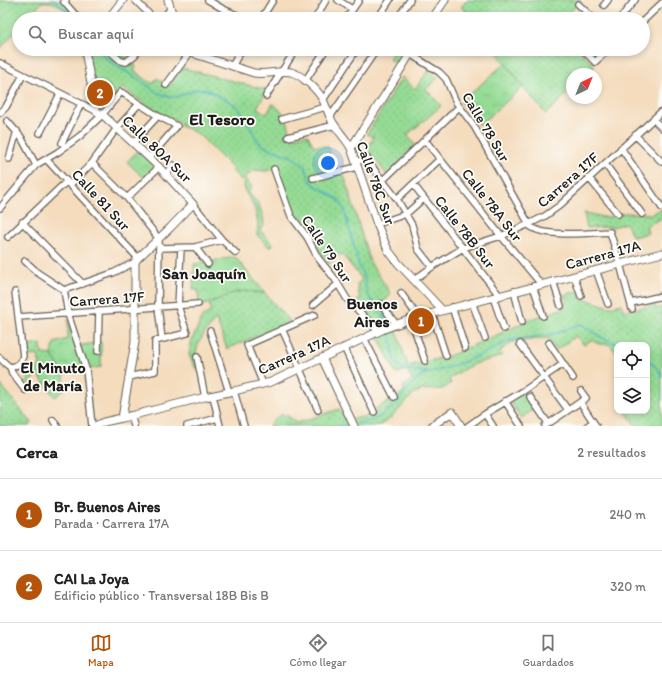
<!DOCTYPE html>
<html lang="es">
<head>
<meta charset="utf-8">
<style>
	body { margin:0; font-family:Itim,sans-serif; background:#f2f2f2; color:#222 }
	.controls { position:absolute; right:12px; bottom:12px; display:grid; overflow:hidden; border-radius:8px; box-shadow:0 2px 6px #0003 }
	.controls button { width:36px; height:36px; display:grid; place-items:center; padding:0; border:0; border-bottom:1px solid #e0e0e0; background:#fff; color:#222; font:20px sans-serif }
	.compass { position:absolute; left:566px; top:68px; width:36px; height:36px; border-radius:50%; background:#fff; box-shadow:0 2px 6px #0003; rotate:43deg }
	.you { position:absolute; left:328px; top:163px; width:14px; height:14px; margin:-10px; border:3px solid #fff; border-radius:50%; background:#1a73e8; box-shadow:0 0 0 6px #1a73e833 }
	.badge { display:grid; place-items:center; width:26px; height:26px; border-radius:50%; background:#b45309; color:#fff; font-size:13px; font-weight:700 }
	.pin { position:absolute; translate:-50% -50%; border:2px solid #fff; box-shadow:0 1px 4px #0006 }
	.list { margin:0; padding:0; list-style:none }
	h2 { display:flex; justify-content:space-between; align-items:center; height:52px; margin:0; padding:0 16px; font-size:17px }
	h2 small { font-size:13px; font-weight:400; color:#767676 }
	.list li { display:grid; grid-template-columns:26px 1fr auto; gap:12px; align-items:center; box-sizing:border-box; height:72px; padding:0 16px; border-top:1px solid #e0e0e0 }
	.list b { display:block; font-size:15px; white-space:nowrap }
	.list p { margin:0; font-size:13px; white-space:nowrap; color:#767676 }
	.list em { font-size:13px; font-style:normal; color:#767676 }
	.icon { flex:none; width:22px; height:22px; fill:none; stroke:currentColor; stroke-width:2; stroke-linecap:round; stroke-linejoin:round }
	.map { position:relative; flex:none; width:662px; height:426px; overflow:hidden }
	.search { position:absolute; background:#fff; box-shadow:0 2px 6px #0003; left:12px; right:12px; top:12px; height:44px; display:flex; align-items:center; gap:10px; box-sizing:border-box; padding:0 14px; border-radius:22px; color:#767676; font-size:15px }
	.sheet { height:196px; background:#fff }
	nav { display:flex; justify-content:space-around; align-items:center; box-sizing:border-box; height:56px; border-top:1px solid #e0e0e0; background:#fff; font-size:11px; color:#767676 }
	nav a { display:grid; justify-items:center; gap:2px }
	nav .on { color:#b45309 }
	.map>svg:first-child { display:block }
	.grass { fill:url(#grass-dots); stroke:#587c58 }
	.park { fill:url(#park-crowns); stroke:#587c58 }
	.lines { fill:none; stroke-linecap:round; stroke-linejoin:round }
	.stream { stroke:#42b1bb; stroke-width:1.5 }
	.minor-casing { stroke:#685f54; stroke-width:8 }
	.tertiary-casing { stroke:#685f54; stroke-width:9 }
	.minor { stroke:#fff; stroke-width:5.5 }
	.tertiary { stroke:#fff; stroke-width:7 }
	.labels { text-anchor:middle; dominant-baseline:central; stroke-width:3.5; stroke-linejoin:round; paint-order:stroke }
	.street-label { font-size:15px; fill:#1c1c1c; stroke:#fdfcf7 }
	.neighbourhood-label { font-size:16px; font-weight:bold; fill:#1c1c1c; stroke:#fdfcf7 }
	.quarter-label { font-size:17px; font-weight:bold; fill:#1c1c1c; stroke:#fdfcf7 }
</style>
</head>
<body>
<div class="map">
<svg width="662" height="426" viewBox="0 0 662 426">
	<defs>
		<pattern id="grass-dots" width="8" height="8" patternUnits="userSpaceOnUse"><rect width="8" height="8" fill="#95db95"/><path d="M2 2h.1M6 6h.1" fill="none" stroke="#80bb80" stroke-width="1.8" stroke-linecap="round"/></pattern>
		<pattern id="park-crowns" width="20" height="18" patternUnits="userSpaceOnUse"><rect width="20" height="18" fill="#95db95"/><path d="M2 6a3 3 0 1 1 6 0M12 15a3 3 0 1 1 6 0" fill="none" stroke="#80bb80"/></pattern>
	</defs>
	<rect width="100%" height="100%" fill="#fdfcf7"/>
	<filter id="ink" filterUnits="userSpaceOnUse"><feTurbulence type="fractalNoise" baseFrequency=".025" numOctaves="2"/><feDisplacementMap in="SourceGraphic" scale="8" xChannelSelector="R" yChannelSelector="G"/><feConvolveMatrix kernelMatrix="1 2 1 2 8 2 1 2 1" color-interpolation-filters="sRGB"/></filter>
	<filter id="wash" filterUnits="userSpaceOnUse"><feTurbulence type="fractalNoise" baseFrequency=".012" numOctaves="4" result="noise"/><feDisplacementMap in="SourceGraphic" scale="16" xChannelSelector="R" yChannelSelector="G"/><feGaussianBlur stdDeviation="0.9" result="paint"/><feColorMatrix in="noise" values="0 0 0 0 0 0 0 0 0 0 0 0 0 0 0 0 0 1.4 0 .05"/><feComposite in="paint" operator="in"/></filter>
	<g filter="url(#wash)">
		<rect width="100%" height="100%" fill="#f4dcbd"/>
		<path class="grass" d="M0,0H64L76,19H72C63,8 58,1 42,2L26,19H19V27L0,49Z
			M467,0H581L564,19H475L461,7Z
			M90,49H118L136,66L134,71L153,84L157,78L169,86L183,68L267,90L257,108L267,114L273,103L286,116L292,138L307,134L314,146H328L336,174L343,172L370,262L391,294L383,303L398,318L383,324H379L373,323L354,302L360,300L357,284L362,279L341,253L329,264L320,252L311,237L299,223L293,214L276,169L266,171L254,170L244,178L252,187L248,192L259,205L263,217L264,226L260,230L273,245L270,248L257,235L258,224L255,209L245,191L244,183L232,171L234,170L200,136L189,129L180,126L181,123C159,114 142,102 122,88L103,108L97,104L89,57Z
			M494,49H577L595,66L587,74H572V89L546,114L523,87Z
			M429,70L438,78L426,89L441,106L407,135L415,145L387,176L368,148L374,137L367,134L402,77L415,89Z
			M662,209V218L646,226L648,233L633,237L626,223L613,227L587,228L584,213L591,214L602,217H608L618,214L625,213L651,214Z
			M246,291L265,293L290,322L227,349L216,319C208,329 196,342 196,355C196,359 197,364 198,368L196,369L189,355L191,343L202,317L211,311L209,303L236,292Z
			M578,291L581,298L610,307L621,304L624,311L655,305L656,309L662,307V426H636L625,411H647V345H617V353L609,344H599L591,340L584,345L576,336L556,350L548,338L512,342L500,351L502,355C495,359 488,360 480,362C468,366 459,372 449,379L451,383L443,389L423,390L414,393L395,414L388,420L380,425L372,426H269C278,414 285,410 296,423L304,421L339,409L346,419L354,418L366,417L378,412L376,408L392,400L405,391L403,386L412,380L407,370L396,373L378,337L396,329L408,366L449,356L499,334L531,319L564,308C567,304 565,299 564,295Z
			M41,344L42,354L52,355L64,374L65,389L55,397L38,375L28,384L26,381L40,365L38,355L27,356L26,346Z
			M0,384L32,423L30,425V426H0Z"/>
		<path class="park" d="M395,49H411L400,66L389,59Z
			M505,63L523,87L479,125L461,102Z
			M138,150L155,167L144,178L127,162Z
			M235,257L265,293L246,291L236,292L199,307L198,290L193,289L194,264Z
			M68,318L76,346L101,342V367L64,374L52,355L54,343L68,339Z
			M523,392L534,409L521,418L510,401Z"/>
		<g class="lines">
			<path class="stream" d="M54,0L64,8L74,19
				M97,49L110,62L137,78L158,93L169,97H176L197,89L207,90L227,100L235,105L241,111L246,119L257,140L263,146L292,157L304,165L310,180L315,185L339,200L344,209L359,266L364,277L367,292L369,297L384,317L387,326
				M388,330C389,334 391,338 392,342C393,348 392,355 395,361C401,371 421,372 431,372
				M647,360C654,364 659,369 662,377
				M356,423L370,421L381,416L395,405L413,383L422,375L431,372L444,369L461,363L487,352L510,340L535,337L553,334L581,324L601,337L619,345
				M340,426L350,424"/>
		</g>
	</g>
	<g filter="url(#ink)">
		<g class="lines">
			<g class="minor-casing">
				<path id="minor" d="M66,0L64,2L79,19
					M135,0L154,19
					M208,0L223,9L246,19
					M338,0L352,9
					M578,4L594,19
					M604,5L608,0
					M621,17L635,0
					M163,19L170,9
					M261,19L273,0
					M315,19L326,0
					M346,19L359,0
					M377,19L390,0
					M397,19L410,0
					M643,21L662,3
					M107,49L121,61L126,62L135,55L139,49
					M389,49L393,52
					M582,49L595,62L609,49
					M410,54L439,72L446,79L456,102L474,126L530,226C544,238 591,233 610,232L620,264L632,309
					M0,63L96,111
					M232,66L242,49
					M305,81L326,49
					M166,85L191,51
					M266,96L296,49
					M323,100L357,49
					M0,113L6,107L23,75
					M330,117L377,49
					M282,119L326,107
					M653,119L662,128
					M7,121L21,137L36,165
					M40,133L60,94
					M635,135L662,162
					M288,137L335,125
					M425,140L501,236L541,284
					M62,143L81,104
					M133,143L158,116
					M621,148L662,208
					M9,159L17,131
					M46,159L138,258
					M92,163L127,198L159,239L158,307L162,339
					M356,163L366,157L376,172L397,199L412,225L418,249L432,267
					M605,164L642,214
					M274,169L291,216L307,237L318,258L335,279L347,299L378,331
					M166,174L173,165
					M313,178L357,167
					M589,178L618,214
					M382,181L459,107
					M413,184L499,295
					M70,185L92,163L117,128L139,104
					M127,198L159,167
					M397,199L440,159
					M193,204L222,240L236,253
					M0,208L36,165L58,152L80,136L102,115L121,92L158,116L177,126L149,158
					M22,222L83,284
					M377,224L406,214L424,198
					M8,237L67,181
					M195,247L208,264
					M159,248L195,247L222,240
					M25,261L38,273L64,290L68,314L86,369L92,426
					M596,270L608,304
					M574,276L581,296
					M414,280L432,267L463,248L501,236L529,224L545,216L559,206L662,111
					M553,281L561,306
					M533,286L543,316
					M64,290L113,273L135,262
					M514,291L522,322
					M401,293L418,317
					M493,297L504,329
					M472,302L485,338
					M631,303L662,296
					M381,304L396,324
					M313,305L338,284
					M452,307L465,348
					M432,313L446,356
					M19,317L198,304
					M411,319L425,361
					M282,329L318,410
					M210,331L229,392
					M364,338L394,397
					M549,343L573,378
					M520,344L568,410
					M344,347L374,412
					M98,351L99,311
					M197,357L205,397
					M0,358L6,364L10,367L12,373L25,390
					M10,367C17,367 21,362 23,356L15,292
					M129,377L155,371V341L187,333L178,306L181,248
					M263,384L247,345L315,315
					M234,391L244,426
					M213,396L220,426
					M530,397L548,423
					M505,401L521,426
					M580,402L596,426
					M485,414L493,426
					M131,415L134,426
					M53,420L57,426
					M187,426L218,418
					M468,426L485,414L525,390L563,364
					M545,426L586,398L581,391
					M587,426L593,422"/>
			</g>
			<g class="tertiary-casing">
				<path id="tertiary" d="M168,0L174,19
					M108,19L123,0
					M432,19L445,0
					M86,49V56L96,111L104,116L159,167L193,204L170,228L138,258L135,262V342L122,418
					M189,49L198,55L254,73C267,75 280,70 291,72C302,75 318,90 323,100C327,108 329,116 333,123C339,132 346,139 351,148L377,224L388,250L398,263L442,310
					M351,148L385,95L413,49
					M322,358L354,426
					M95,426L104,422L122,418L205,397L234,391L271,382L384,329L411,319L662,253
					M432,426L452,412L461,426"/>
			</g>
			<use href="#minor" class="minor"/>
			<use href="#tertiary" class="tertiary"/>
		</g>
	</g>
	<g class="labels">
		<g class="street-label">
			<text transform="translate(486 127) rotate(59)">Calle 78 Sur</text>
			<text transform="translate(157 149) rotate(44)">Calle 80A Sur</text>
			<text transform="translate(568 180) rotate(-41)">Carrera 17F</text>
			<text transform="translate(376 183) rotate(70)">Calle 78C Sur</text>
			<text transform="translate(101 200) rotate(47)">Calle 81 Sur</text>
			<text transform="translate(492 205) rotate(52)">Calle 78A Sur</text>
			<text transform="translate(465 232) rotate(52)">Calle 78B Sur</text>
			<text transform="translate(327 249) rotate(56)">Calle 79 Sur</text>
			<text transform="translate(603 255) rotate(-15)">Carrera 17A</text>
			<text transform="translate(107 299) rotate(-4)">Carrera 17F</text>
			<text transform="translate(294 355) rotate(-24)">Carrera 17A</text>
		</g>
		<g class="neighbourhood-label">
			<text x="204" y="273">San Joaquín</text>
			<text x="372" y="303">Buenos<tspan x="372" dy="18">Aires</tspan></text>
			<text x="53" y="367">El Minuto<tspan x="53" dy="18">de María</tspan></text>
		</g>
		<g class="quarter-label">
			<text x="222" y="119">El Tesoro</text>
		</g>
	</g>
</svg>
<div class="controls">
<button><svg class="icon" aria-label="locate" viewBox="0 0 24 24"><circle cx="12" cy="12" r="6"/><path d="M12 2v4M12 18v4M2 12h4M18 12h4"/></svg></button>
<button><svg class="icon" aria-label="layers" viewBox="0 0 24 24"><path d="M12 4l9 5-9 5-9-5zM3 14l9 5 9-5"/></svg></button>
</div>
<svg class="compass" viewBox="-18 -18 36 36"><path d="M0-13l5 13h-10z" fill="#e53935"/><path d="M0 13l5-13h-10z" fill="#767676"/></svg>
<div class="you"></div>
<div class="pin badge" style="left:421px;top:321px">1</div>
<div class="pin badge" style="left:100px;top:93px">2</div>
<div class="search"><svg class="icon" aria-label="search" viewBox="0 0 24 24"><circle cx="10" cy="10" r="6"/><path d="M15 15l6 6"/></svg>Buscar aquí</div>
</div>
<section class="sheet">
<h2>Cerca<small>2 resultados</small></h2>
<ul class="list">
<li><span class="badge">1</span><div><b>Br. Buenos Aires</b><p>Parada · Carrera 17A</p></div><em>240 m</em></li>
<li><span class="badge">2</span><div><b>CAI La Joya</b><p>Edificio público · Transversal 18B Bis B</p></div><em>320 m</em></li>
</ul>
</section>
<nav>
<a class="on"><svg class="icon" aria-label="map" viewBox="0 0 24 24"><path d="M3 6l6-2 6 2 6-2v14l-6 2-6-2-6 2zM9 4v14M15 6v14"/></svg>Mapa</a>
<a><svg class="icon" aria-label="directions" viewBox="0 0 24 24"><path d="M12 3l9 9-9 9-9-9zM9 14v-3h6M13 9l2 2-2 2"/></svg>Cómo llegar</a>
<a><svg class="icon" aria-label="saved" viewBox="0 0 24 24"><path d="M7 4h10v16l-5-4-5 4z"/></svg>Guardados</a>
</nav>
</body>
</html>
